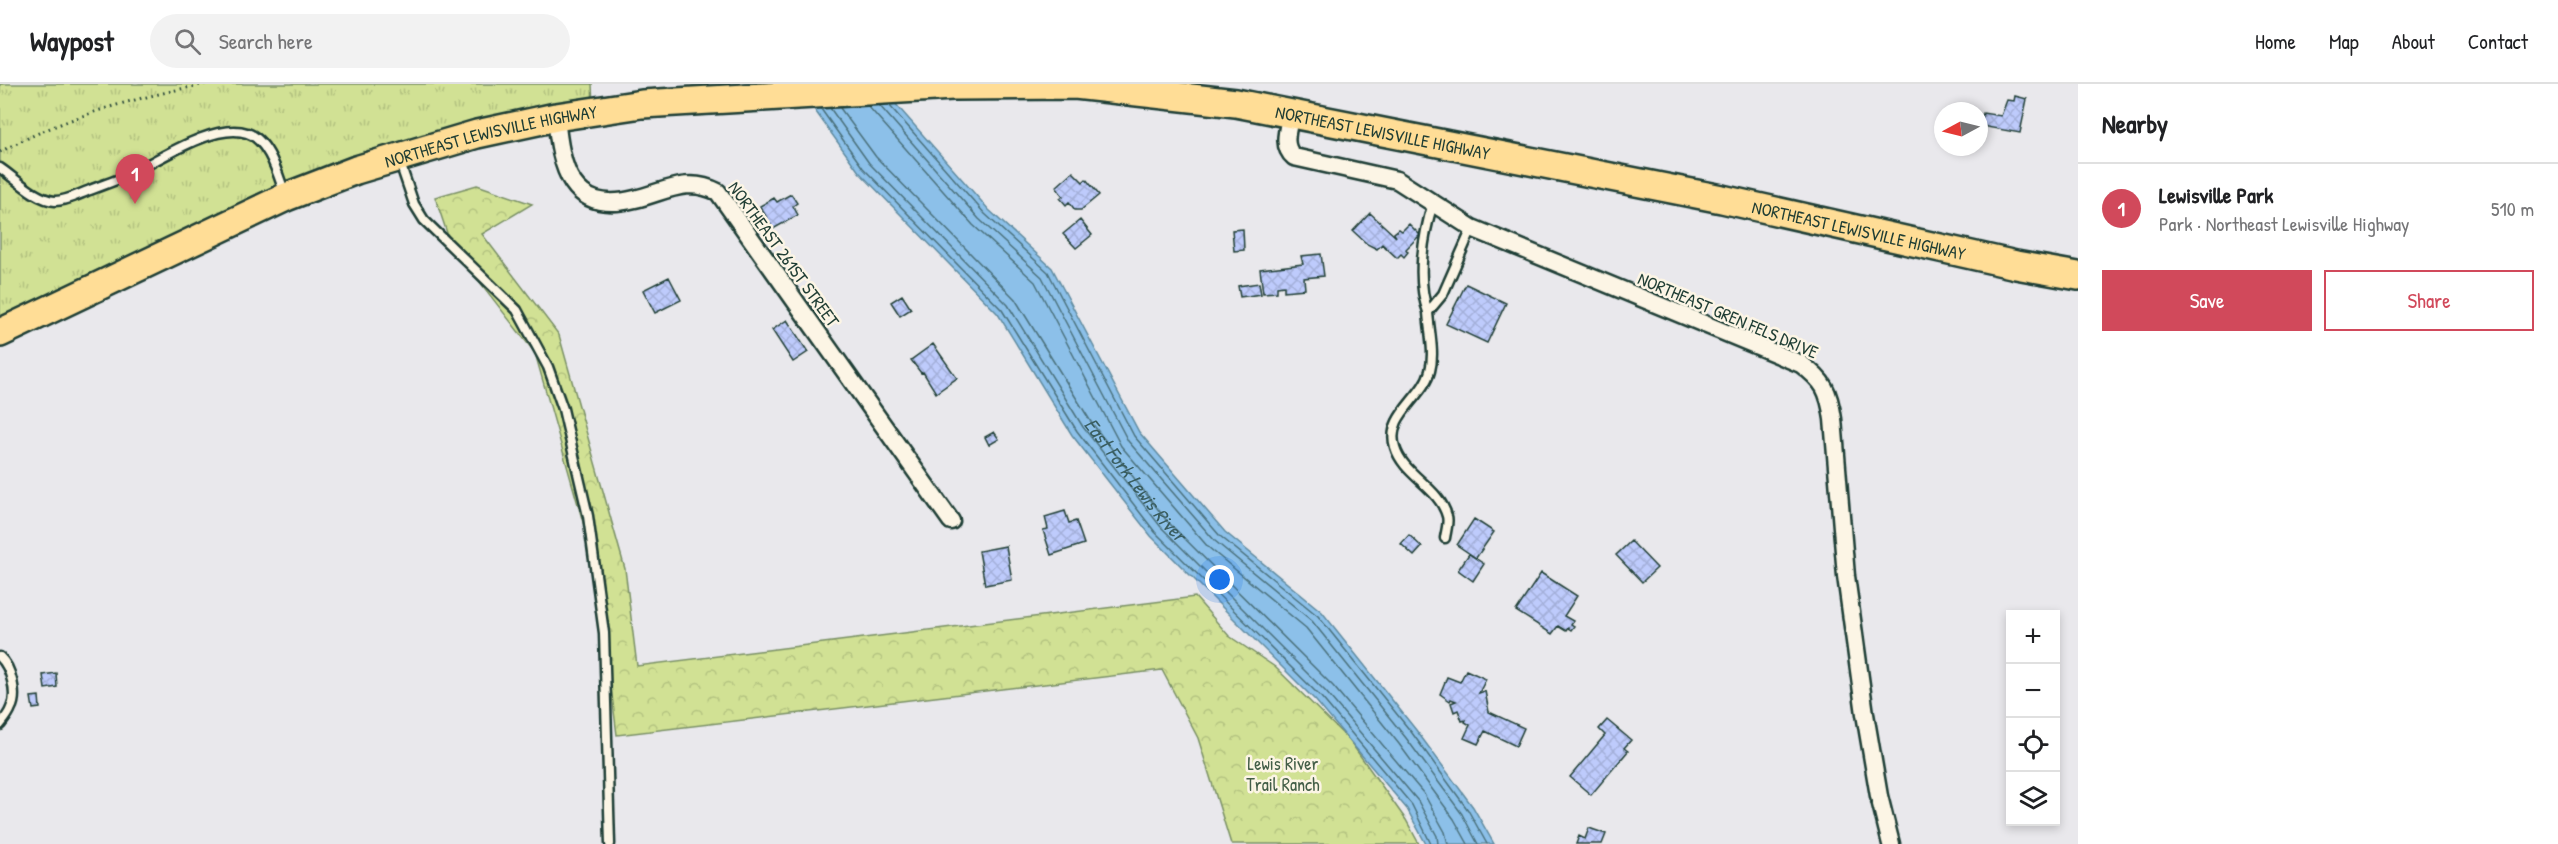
<!DOCTYPE html>
<html lang="en">
<head>
<meta charset="utf-8">
<style>
	body { margin:0; font-family:"Patrick Hand",sans-serif; background:#f2f2f2; color:#202124 }
	.controls { position:absolute; right:18px; bottom:18px; display:grid; overflow:hidden; border-radius:0px; box-shadow:0 3px 9px #0003 }
	.controls button { width:54px; height:54px; display:grid; place-items:center; padding:0; border:0; border-bottom:2px solid #e0e0e0; background:#fff; color:#202124; font:30px sans-serif }
	.compass { position:absolute; left:1934px; top:18px; width:54px; height:54px; border-radius:50%; background:#fff; box-shadow:0 3px 9px #0003; rotate:263deg }
	.you { position:absolute; left:1220px; top:496px; width:21px; height:21px; margin:-15px; border:4px solid #fff; border-radius:50%; background:#1a73e8; box-shadow:0 0 0 9px #1a73e833 }
	.badge { display:grid; place-items:center; width:39px; height:39px; border-radius:50%; background:#d1495b; color:#fff; font-size:20px; font-weight:700 }
	.pin { position:absolute; translate:-50% -50px; filter:drop-shadow(0 2px 3px #0008) }
	.pin::after { content:''; position:absolute; top:32px; width:21px; height:18px; background:inherit; clip-path:polygon(0 0,100% 0,50% 100%) }
	.list { margin:0; padding:0; list-style:none }
	h2 { display:flex; justify-content:space-between; align-items:center; height:78px; margin:0; padding:0 24px; font-size:26px }
	h2 small { font-size:20px; font-weight:400; color:#757577 }
	.list li { display:grid; grid-template-columns:39px 1fr auto; gap:18px; align-items:center; box-sizing:border-box; height:90px; padding:0 24px; border-top:2px solid #e0e0e0 }
	.list b { display:block; font-size:22px; white-space:nowrap }
	.list p { margin:0; font-size:20px; white-space:nowrap; color:#757577 }
	.list em { font-size:20px; font-style:normal; color:#757577 }
	.actions { display:flex; gap:12px; padding:18px 24px }
	.actions a { flex:1; padding:14px 0; border:2px solid #d1495b; border-radius:0px; text-align:center; font-size:21px; color:#d1495b }
	.actions .main { background:#d1495b; color:#fff }
	.icon { flex:none; width:33px; height:33px; fill:none; stroke:currentColor; stroke-width:2; stroke-linecap:round; stroke-linejoin:round }
	.map { position:relative; flex:none; width:2078px; height:760px; overflow:hidden }
	header { display:flex; align-items:center; gap:36px; box-sizing:border-box; height:84px; padding:0 30px; background:#fff; border-bottom:2px solid #e0e0e0 }
	header strong { font-size:28px }
	nav { display:flex; gap:33px; margin-inline-start:auto; font-size:21px }
	.search { width:420px; height:54px; background:#f2f2f2; display:flex; align-items:center; gap:15px; box-sizing:border-box; padding:0 21px; border-radius:33px; color:#757577; font-size:22px }
	main { display:flex }
	aside { flex:1; background:#fff }
	.map>svg:first-child { display:block }
	.forest { fill:url(#forest-crowns); stroke:#788f64; stroke-width:1.5 }
	.park { fill:url(#park-tufts); stroke:#788f64; stroke-width:1.5 }
	.water { fill:#8cc0e9; stroke:#608ca1; stroke-width:1.5 }
	.lines { fill:none; stroke-linecap:round; stroke-linejoin:round }
	.shore { stroke:#4b717c; stroke-width:1.5 }
	.building { fill:url(#building-cross-hatch); stroke:#1f3d34; stroke-width:1.5 }
	.service-casing { stroke:#1f3d34; stroke-width:13 }
	.minor-casing { stroke:#1f3d34; stroke-width:21 }
	.primary-casing { stroke:#1f3d34; stroke-width:32 }
	.path { stroke:#1f3d34; stroke-width:3; stroke-dasharray:1.5 4.5; stroke-linecap:butt }
	.service { stroke:#fcf5e5; stroke-width:8 }
	.minor { stroke:#fcf5e5; stroke-width:16 }
	.primary { stroke:#ffdd96; stroke-width:27 }
	.labels { text-anchor:middle; dominant-baseline:central; stroke-width:5; stroke-linejoin:round; paint-order:stroke }
	.street-label { font-size:18px; fill:#1f3d34; stroke:#fcf5e5 }
	.park-label { font-size:18px; fill:#435e47; stroke:#fcf5e5 }
	.water-label { font-size:20px; font-style:italic; fill:#3a5e61; stroke:#fcf5e5 }
</style>
</head>
<body>
<header>
<strong>Waypost</strong>
<div class="search"><svg class="icon" aria-label="search" viewBox="0 0 24 24"><circle cx="10" cy="10" r="6"/><path d="M15 15l6 6"/></svg>Search here</div>
<nav><a>Home</a><a>Map</a><a>About</a><a>Contact</a></nav>
</header>
<main>
<div class="map">
<svg width="2078" height="760" viewBox="0 0 2078 760">
	<defs>
		<pattern id="forest-crowns" width="20" height="18" patternUnits="userSpaceOnUse" patternTransform="scale(1.5)"><rect width="20" height="18" fill="#d1e194"/><path d="M2 6a3 3 0 1 1 6 0M12 15a3 3 0 1 1 6 0" fill="none" stroke="#b3c280"/></pattern>
		<pattern id="park-tufts" width="24" height="20" patternUnits="userSpaceOnUse" patternTransform="scale(1.5)"><rect width="24" height="20" fill="#d1e194"/><path d="M3 7l-1-3M5 7V3M7 7l1-3M15 17l-1-3M17 17v-4M19 17l1-3" fill="none" stroke="#b3c280"/></pattern>
		<pattern id="building-cross-hatch" width="8" height="8" patternUnits="userSpaceOnUse" patternTransform="scale(1.5)"><rect width="8" height="8" fill="#becbfc"/><path d="M0 0l8 8M0 8l8-8" fill="none" stroke="#a3afd9"/></pattern>
	</defs>
	<rect width="100%" height="100%" fill="#e9e8ec"/>
	<filter id="ink" filterUnits="userSpaceOnUse"><feTurbulence type="fractalNoise" baseFrequency=".0167" numOctaves="2"/><feDisplacementMap in="SourceGraphic" scale="12" xChannelSelector="R" yChannelSelector="G"/><feConvolveMatrix kernelMatrix="1 2 1 2 8 2 1 2 1" color-interpolation-filters="sRGB"/></filter>
	<g filter="url(#ink)">
		<path class="forest" d="M477,101L532,120L482,150L559,251L625,485L637,582L1195,513L1229,552L1275,583L1349,656L1406,736L1419,760H1231L1198,654L1162,586L617,651L596,484L535,269L451,161L435,113Z"/>
		<path class="park" d="M0,0H592L593,22L415,68L0,249Z"/>
		<path class="water" d="M796,0H878L989,126L1052,184L1139,348L1225,448L1322,528L1416,646L1473,723L1494,760H1426L1407,725L1316,617L1151,452L1072,351L998,230L859,88Z"/>
		<g class="lines">
			<g class="shore">
				<path d="M879,21L979,135L1042,193L1128,357L1215,457L1312,537L1406,654L1462,730L1478,760"/>
				<path d="M889,21L985,130L1048,188L1134,352L1220,452L1318,532L1412,649L1468,726L1487,760"/>
				<path d="M868,22L973,141L1035,198L1121,362L1208,463L1306,544L1399,660L1454,735L1468,760"/>
				<path d="M830,24L869,79L1008,221L1083,343L1161,443L1326,608L1418,717L1437,752L1438,760"/>
				<path id="s1" d="M840,24L876,73L1015,215L1091,338L1167,437L1333,602L1424,710L1445,748L1448,760"/>
				<path d="M821,25L863,84L1002,226L1077,347L1155,448L1321,613L1412,721L1431,760"/>
			</g>
		</g>
		<path class="building" d="M2015,12L2027,15L2020,49L1981,42L1983,29L2001,32L2007,16L2014,17Z
			M1073,88L1083,98L1086,95L1099,111L1081,126H1075L1069,118L1066,121L1060,114L1063,112L1056,103Z
			M791,110L797,119L793,122L798,131L773,145L760,122L774,114L777,118Z
			M1370,129L1396,153L1394,149L1399,145L1402,147L1409,140L1420,151L1406,165L1408,168L1404,173L1401,170L1397,174L1382,160L1377,165L1367,160L1353,147Z
			M1080,136L1092,151L1076,164L1063,150Z
			M1243,145L1244,166L1234,167L1232,146Z
			M1321,170L1324,192L1304,194L1305,205L1284,207V202L1277,203V208L1263,209L1260,185L1303,180L1301,172Z
			M669,193L681,216L655,229L643,206Z
			M1259,199L1261,210L1240,213L1238,202Z
			M1466,200L1506,219L1487,259L1446,240Z
			M902,211L911,225L900,232L891,218Z
			M787,236L808,268L793,278L772,246Z
			M933,260L957,294L936,309L923,288L921,289L911,276Z
			M994,348L999,355L989,361L985,353Z
			M1065,427L1069,439L1076,437L1084,460L1051,471L1043,446L1048,445L1045,433Z
			M1474,435L1494,448L1476,474L1457,461Z
			M1409,451L1422,463L1414,472L1401,460Z
			M1631,457L1657,484L1642,498L1616,471Z
			M1006,462L1012,496L985,501L979,467Z
			M1469,470L1484,480L1473,497L1458,486Z
			M1541,489L1577,512L1564,532L1573,537L1571,540L1574,542L1571,546L1568,544L1566,547L1558,542L1552,550L1516,527Z
			M1466,586L1486,595L1479,609L1485,607L1489,628L1524,644L1516,662L1485,647L1478,660L1464,654L1470,641L1465,638L1466,636L1462,637L1458,626L1454,628L1451,619L1456,617L1451,615L1450,617L1440,610L1447,593L1460,598Z
			M56,589L57,603L45,605L43,591Z
			M39,612L40,624L33,625L31,613Z
			M1607,636L1631,656L1624,664L1628,667L1591,711L1570,693L1605,651L1599,645Z
			M1589,744L1606,750L1602,760H1576L1579,752L1585,755Z"/>
		<g class="lines">
			<g class="service-casing">
				<path id="service" d="M399,76L414,120L424,136L517,226L548,283L563,325L588,432L604,549L610,760
					M0,84C15,94 36,116 55,117C67,117 79,110 90,106C102,101 116,97 128,91C157,77 214,38 247,49C269,56 278,91 285,110
					M1428,228C1416,195 1423,152 1433,119
					M1445,454C1446,447 1449,438 1447,432C1439,403 1403,391 1395,363C1385,332 1423,314 1430,287C1435,269 1429,246 1428,228L1443,210L1472,144
					M0,573C11,583 18,611 11,624C9,630 4,636 0,641"/>
			</g>
			<g class="minor-casing">
				<path id="minor" d="M1291,30C1288,45 1281,62 1294,73L1397,96L1472,144L1801,280C1824,297 1829,307 1833,335L1846,492L1865,630L1879,712L1891,760
					M556,33C561,83 570,131 635,115C665,108 687,92 718,108L951,437"/>
			</g>
			<g class="primary-casing">
				<g id="primary">
					<path id="s2" d="M0,249L286,113L356,86L477,50L556,33L642,20L953,2L1075,1L1236,19L1722,115L2016,181L2078,192"/>
				</g>
			</g>
			<path class="path" d="M0,68C64,33 134,14 205,0"/>
			<use href="#service" class="service"/>
			<use href="#minor" class="minor"/>
			<use href="#primary" class="primary"/>
		</g>
	</g>
	<g class="labels">
		<g class="street-label">
			<text stroke="none"><textPath href="#s2" startOffset="1431">NORTHEAST LEWISVILLE HIGHWAY</textPath></text>
			<text stroke="none"><textPath href="#s2" startOffset="531">NORTHEAST LEWISVILLE HIGHWAY</textPath></text>
			<text stroke="none"><textPath href="#s2" startOffset="1917">NORTHEAST LEWISVILLE HIGHWAY</textPath></text>
			<text transform="translate(784 170) rotate(54)">NORTHEAST 261ST STREET</text>
			<text transform="translate(1728 231) rotate(23)">NORTHEAST GREN FELS DRIVE</text>
		</g>
		<g class="park-label">
			<text x="1283" y="679">Lewis River<tspan x="1283" dy="21">Trail Ranch</tspan></text>
		</g>
		<g class="water-label">
			<text stroke="none"><textPath href="#s1" startOffset="477">East Fork Lewis River</textPath></text>
		</g>
	</g>
</svg>
<div class="controls">
<button>+</button>
<button>−</button>
<button><svg class="icon" aria-label="locate" viewBox="0 0 24 24"><circle cx="12" cy="12" r="6"/><path d="M12 2v4M12 18v4M2 12h4M18 12h4"/></svg></button>
<button><svg class="icon" aria-label="layers" viewBox="0 0 24 24"><path d="M12 4l9 5-9 5-9-5zM3 14l9 5 9-5"/></svg></button>
</div>
<svg class="compass" viewBox="-18 -18 36 36"><path d="M0-13l5 13h-10z" fill="#e53935"/><path d="M0 13l5-13h-10z" fill="#757577"/></svg>
<div class="you"></div>
<div class="pin badge" style="left:135px;top:120px">1</div>
</div>
<aside>
<h2>Nearby<small></small></h2>
<ul class="list">
<li><span class="badge">1</span><div><b>Lewisville Park</b><p>Park · Northeast Lewisville Highway</p></div><em>510 m</em></li>
</ul>
<div class="actions"><a class="main">Save</a><a>Share</a></div>
</aside>
</main>
</body>
</html>
